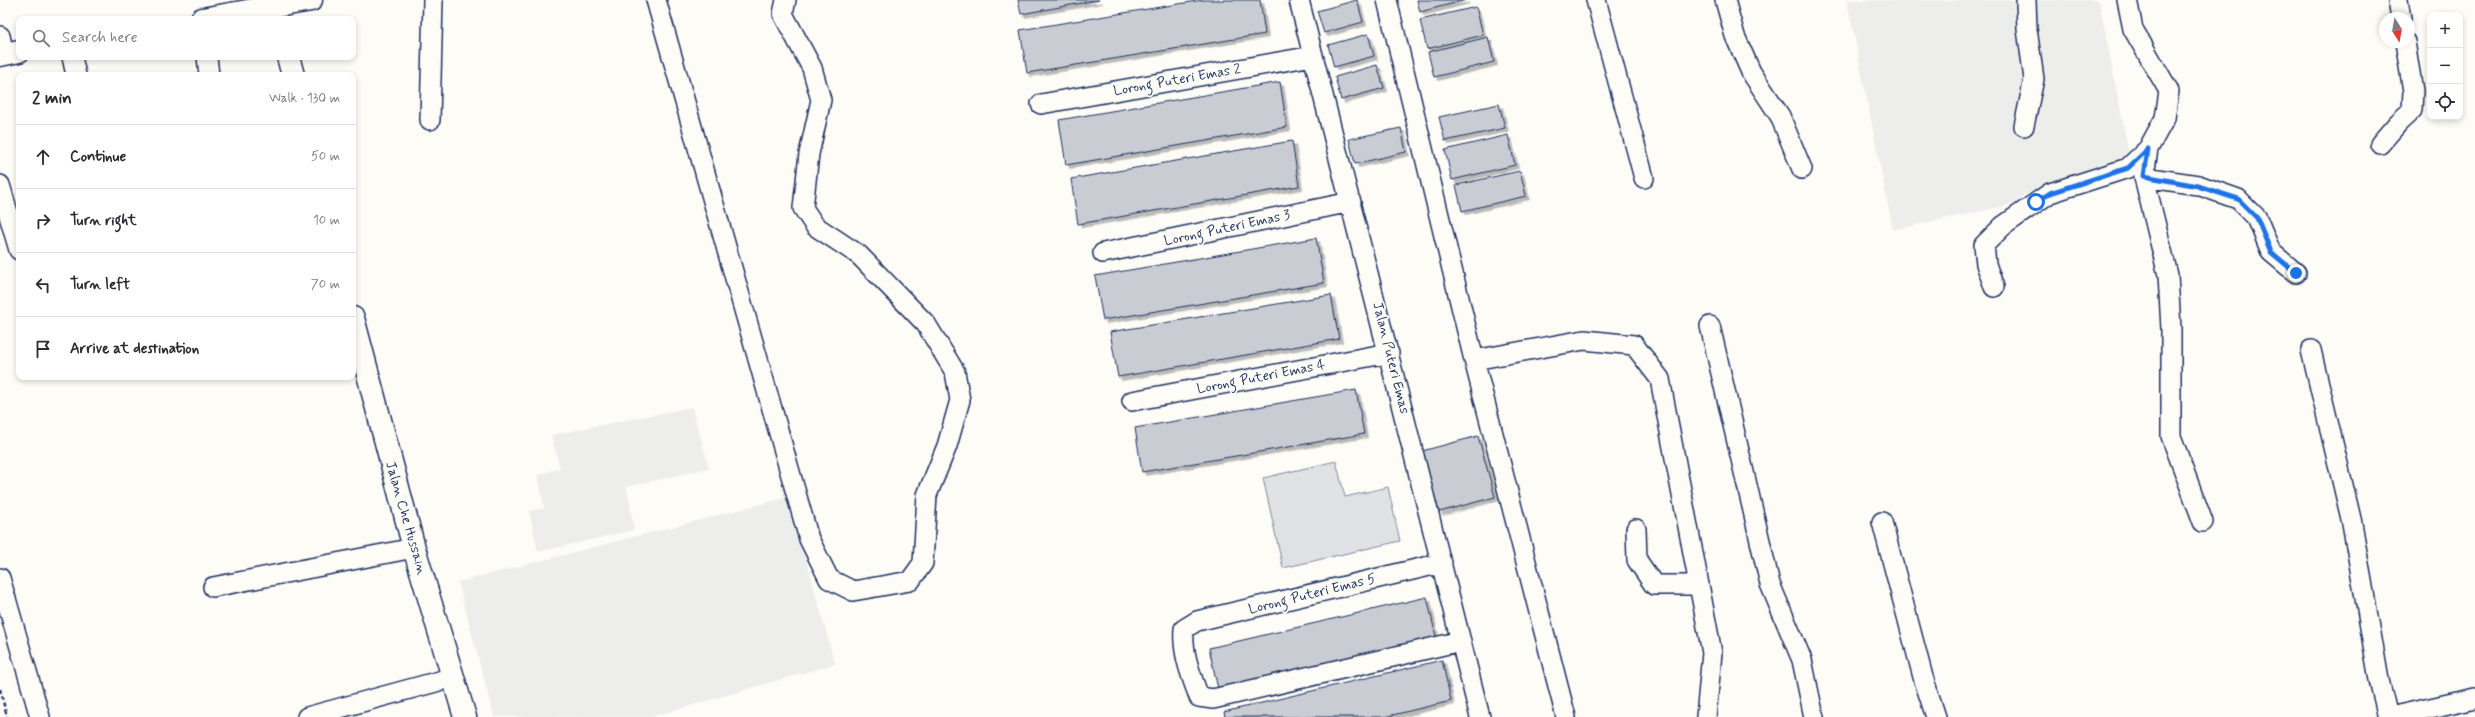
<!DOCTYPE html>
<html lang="en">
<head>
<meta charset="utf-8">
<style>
	body { margin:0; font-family:Mynerve,sans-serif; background:#f7f7f7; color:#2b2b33 }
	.controls { position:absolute; right:12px; top:12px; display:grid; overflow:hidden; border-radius:8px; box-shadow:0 2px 6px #0003 }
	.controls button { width:36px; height:36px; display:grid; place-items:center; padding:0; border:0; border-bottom:1px solid #e1e1e2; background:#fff; color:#2b2b33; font:20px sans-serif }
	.compass { position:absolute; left:2379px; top:12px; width:36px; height:36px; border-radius:50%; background:#fff; box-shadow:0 2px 6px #0003; rotate:169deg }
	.stop { position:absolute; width:12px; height:12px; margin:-9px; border:3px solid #1a73e8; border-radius:50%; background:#fff }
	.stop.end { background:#1a73e8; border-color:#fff; box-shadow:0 1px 4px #0008 }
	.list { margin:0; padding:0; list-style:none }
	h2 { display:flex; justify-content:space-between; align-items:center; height:52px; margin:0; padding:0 16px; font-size:17px }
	h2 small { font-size:13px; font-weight:400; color:#7c7c81 }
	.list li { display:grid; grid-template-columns:26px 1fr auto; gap:12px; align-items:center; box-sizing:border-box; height:64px; padding:0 16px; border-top:1px solid #e1e1e2 }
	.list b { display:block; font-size:15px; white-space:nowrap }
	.list em { font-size:13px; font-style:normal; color:#7c7c81 }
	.icon { flex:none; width:22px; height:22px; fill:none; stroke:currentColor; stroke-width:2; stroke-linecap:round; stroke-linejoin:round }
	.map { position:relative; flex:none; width:2475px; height:717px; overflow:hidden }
	.search { position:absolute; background:#fff; box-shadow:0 2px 6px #0003; left:16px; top:16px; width:340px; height:44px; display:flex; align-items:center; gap:10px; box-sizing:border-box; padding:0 14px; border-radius:8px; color:#7c7c81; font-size:15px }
	.panel { position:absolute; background:#fff; box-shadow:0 2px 6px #0003; left:16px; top:72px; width:340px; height:308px; border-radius:8px }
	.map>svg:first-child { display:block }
	.built { fill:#edeeec }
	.green { fill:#e0e1e3; stroke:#7e88a0 }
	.building { fill:#c9ccd3; stroke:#1b2f5e; filter:url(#shadow) }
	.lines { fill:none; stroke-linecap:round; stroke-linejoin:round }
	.minor-casing { stroke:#1b2f5e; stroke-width:22 }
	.major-casing { stroke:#1b2f5e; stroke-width:25 }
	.path { stroke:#1b2f5e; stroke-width:2.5; stroke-dasharray:4 3; stroke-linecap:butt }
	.minor { stroke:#fdfcf7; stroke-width:19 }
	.major { stroke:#fdfcf7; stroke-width:22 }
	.route { stroke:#1a73e8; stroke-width:5 }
	.labels { text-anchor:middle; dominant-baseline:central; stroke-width:3.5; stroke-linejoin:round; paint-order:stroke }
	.street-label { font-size:14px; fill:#1b2f5e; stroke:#fdfcf7 }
</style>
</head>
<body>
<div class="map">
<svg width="2475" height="717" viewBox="0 0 2475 717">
	<defs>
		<filter id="shadow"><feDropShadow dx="3.5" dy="3.5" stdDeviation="0" flood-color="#0004"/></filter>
	</defs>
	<rect width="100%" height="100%" fill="#fdfcf7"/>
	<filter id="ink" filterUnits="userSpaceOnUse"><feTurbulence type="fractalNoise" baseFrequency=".025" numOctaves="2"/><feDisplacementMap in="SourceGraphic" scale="8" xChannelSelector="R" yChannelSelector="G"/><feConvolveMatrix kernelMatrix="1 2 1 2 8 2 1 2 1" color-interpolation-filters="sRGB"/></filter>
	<g filter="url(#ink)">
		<path class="built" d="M1847,0H2099L2130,159L2025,194L2014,204L1893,230Z
			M692,407L709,468L627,487L634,530L538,552L529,511L544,508L538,475L560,468L551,435Z
			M789,497L835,664L651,717H494L458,582Z"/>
		<path class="green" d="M1336,461L1345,497L1388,487L1400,541L1283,568L1263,478Z"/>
		<path class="building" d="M1018,0H1099L1021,14Z
			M1203,0H1260L1265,34L1027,73L1020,30Z
			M1357,0L1363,22L1324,33L1317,11Z
			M1417,0H1466L1420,12Z
			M1476,7L1483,35L1427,49L1420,20Z
			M1368,34L1374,56L1334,67L1328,45Z
			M1488,37L1494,62L1434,77L1428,52Z
			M1377,65L1384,88L1341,100L1335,77Z
			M1280,82L1287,127L1066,165L1059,120Z
			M1499,104L1505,128L1445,141L1439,117Z
			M1401,128L1406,152L1355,164L1349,139Z
			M1508,135L1515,165L1452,180L1445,150Z
			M1292,141L1299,186L1078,224L1071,179Z
			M1520,171L1526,196L1462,211L1456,185Z
			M1316,238L1324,283L1103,320L1095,276Z
			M1331,295L1339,339L1118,377L1110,332Z
			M1356,390L1364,434L1142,472L1135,428Z
			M1478,436L1495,497L1439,512L1422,451Z
			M1427,597L1436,637L1218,689L1209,648Z
			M1442,660L1451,701L1384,717H1225L1224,712Z"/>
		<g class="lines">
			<g class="minor-casing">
				<path id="minor" d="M656,0L809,539L829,579L853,591L910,581L923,563L927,495L947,446L960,400L955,372L926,324L859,255L815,226L803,208L809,154L821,100L812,68L783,14L786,0
					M1299,0L1480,717
					M1387,0L1474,360L1566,717
					M1596,0L1644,178
					M1725,0L1735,36L1751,72L1780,116L1802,169
					M2127,0L2133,29L2169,91L2165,118L2148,149L2144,177L2168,275L2171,329V436L2203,522
					M2398,0L2401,18
					M0,36L4,54
					M72,57L76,75
					M207,57L209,75
					M1041,104L1313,56
					M430,120L433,0
					M2024,126L2034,79L2027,29L2026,0
					M2380,144L2398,123L2412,110L2413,91L2405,42
					M2144,177L2198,185L2238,199L2257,218L2271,252L2296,273
					M0,185L19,250
					M1103,253L1351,202
					M1994,287L1986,264L1984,245L2003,226L2050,193L2128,168L2148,149
					M1710,326L1770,584L1802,660L1814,717
					M2311,350L2352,523L2379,680L2388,717
					M1474,360L1584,340L1634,345L1660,379L1712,653L1706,717
					M1132,401L1389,353
					M1882,522L1923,677L1936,717
					M1636,529L1637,560L1654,585H1698
					M1442,563L1197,621L1184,629C1182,653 1191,675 1199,697L1213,699L1461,641
					M0,578L40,717
					M213,587L414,548
					M307,717L454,677
					M2390,717L2475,698"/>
			</g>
			<g class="major-casing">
				<path id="major" d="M202,19L311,0
					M0,55L19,51
					M288,57L293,75
					M353,318L414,548L465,717"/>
			</g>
			<path class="path" d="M0,689L7,717"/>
			<use href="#minor" class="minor"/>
			<use href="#major" class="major"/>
		</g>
	</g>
	<g class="lines" filter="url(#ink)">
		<path class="route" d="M2036,202L2050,193L2128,168L2148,149L2144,176L2198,186L2238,199L2257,218L2271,252L2296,273"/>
	</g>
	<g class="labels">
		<g class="street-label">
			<text transform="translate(1177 80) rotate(-10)">Lorong Puteri Emas 2</text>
			<text transform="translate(1227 228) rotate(-12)">Lorong Puteri Emas 3</text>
			<text transform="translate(1391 358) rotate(76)">Jalan Puteri Emas</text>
			<text transform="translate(1261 377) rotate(-11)">Lorong Puteri Emas 4</text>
			<text transform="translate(406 518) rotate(74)">Jalan Che Hussain</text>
			<text transform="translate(1312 594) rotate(-14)">Lorong Puteri Emas 5</text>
		</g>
	</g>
</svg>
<div class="controls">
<button>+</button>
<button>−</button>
<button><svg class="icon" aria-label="locate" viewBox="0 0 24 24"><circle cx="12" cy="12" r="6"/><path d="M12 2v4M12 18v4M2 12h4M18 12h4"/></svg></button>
</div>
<svg class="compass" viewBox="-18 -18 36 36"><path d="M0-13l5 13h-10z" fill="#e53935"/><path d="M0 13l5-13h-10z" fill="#7c7c81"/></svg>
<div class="stop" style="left:2036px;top:202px"></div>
<div class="stop end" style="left:2296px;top:273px"></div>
<div class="search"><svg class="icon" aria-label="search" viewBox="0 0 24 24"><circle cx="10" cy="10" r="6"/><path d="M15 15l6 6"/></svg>Search here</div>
<section class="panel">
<h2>2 min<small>Walk · 130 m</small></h2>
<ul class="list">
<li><svg class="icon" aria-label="ahead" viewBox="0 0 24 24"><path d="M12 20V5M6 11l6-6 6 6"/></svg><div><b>Continue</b></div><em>50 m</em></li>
<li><svg class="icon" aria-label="right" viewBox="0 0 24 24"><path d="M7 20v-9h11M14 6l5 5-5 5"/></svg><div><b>Turn right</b></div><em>10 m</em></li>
<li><svg class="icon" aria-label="left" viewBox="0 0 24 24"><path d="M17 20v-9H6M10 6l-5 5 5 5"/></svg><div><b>Turn left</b></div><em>70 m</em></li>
<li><svg class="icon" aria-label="arrive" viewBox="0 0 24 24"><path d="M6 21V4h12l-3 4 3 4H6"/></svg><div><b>Arrive at destination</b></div></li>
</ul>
</section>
</div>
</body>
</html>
